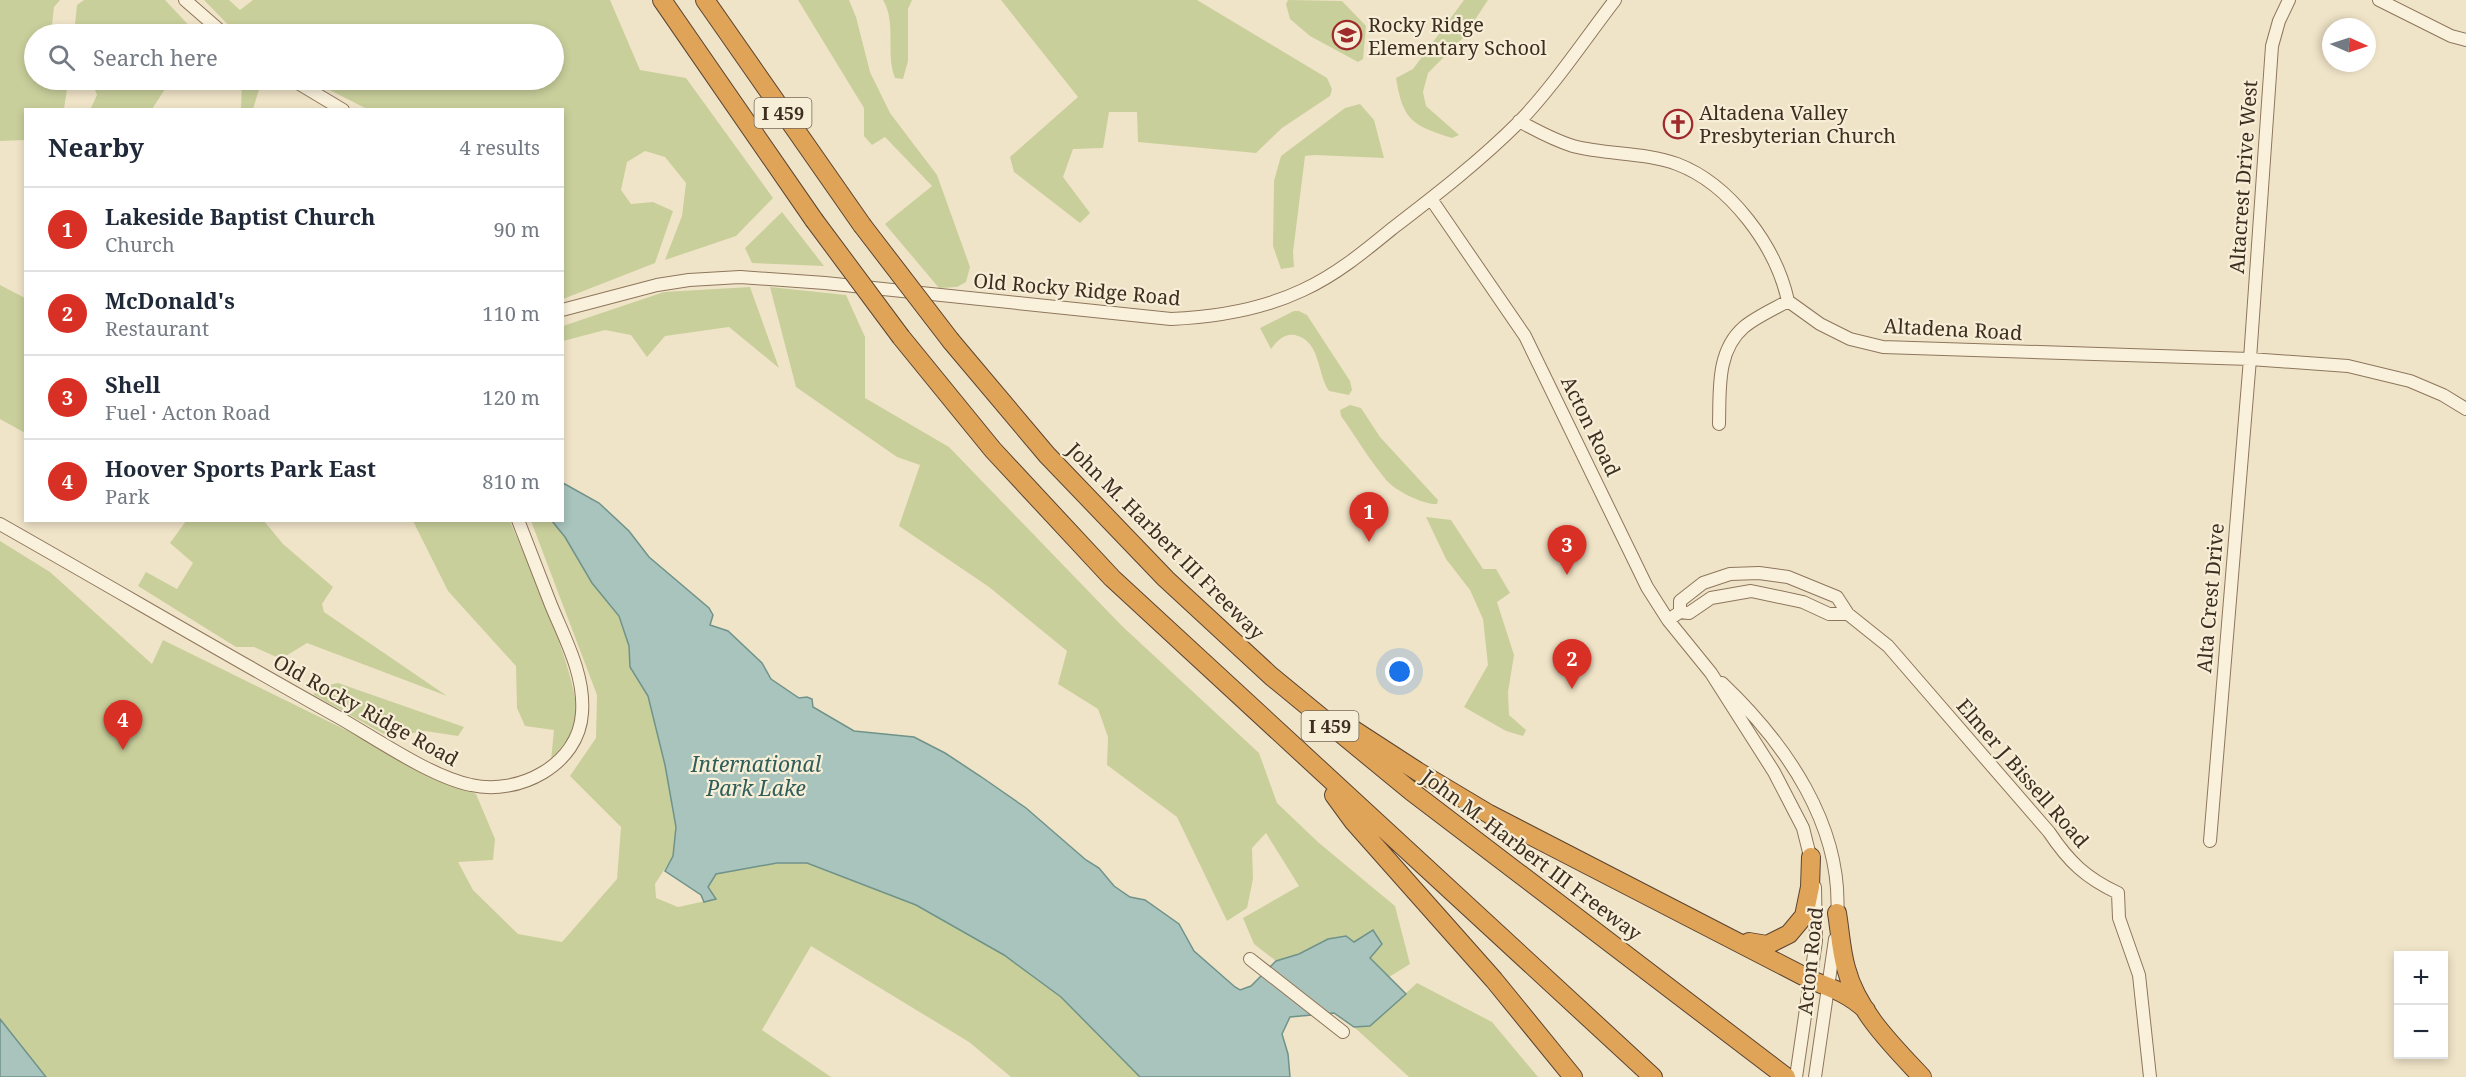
<!DOCTYPE html>
<html lang="en">
<head>
<meta charset="utf-8">
<style>
	body { margin:0; font-family:"Noto Serif",serif; background:#f2f2f3; color:#1f2937 }
	.controls { position:absolute; right:18px; bottom:18px; display:grid; overflow:hidden; border-radius:0px; box-shadow:0 3px 9px #0003 }
	.controls button { width:54px; height:54px; display:grid; place-items:center; padding:0; border:0; border-bottom:2px solid #e0e1e3; background:#fff; color:#1f2937; font:30px sans-serif }
	.compass { position:absolute; left:2322px; top:18px; width:54px; height:54px; border-radius:50%; background:#fff; box-shadow:0 3px 9px #0003; rotate:93deg }
	.you { position:absolute; left:1400px; top:672px; width:21px; height:21px; margin:-15px; border:4px solid #fff; border-radius:50%; background:#1a73e8; box-shadow:0 0 0 9px #1a73e833 }
	.badge { display:grid; place-items:center; width:39px; height:39px; border-radius:50%; background:#d93025; color:#fff; font-size:20px; font-weight:700 }
	.pin { position:absolute; translate:-50% -50px; filter:drop-shadow(0 2px 3px #0008) }
	.pin::after { content:''; position:absolute; top:32px; width:21px; height:18px; background:inherit; clip-path:polygon(0 0,100% 0,50% 100%) }
	.list { margin:0; padding:0; list-style:none }
	h2 { display:flex; justify-content:space-between; align-items:center; height:78px; margin:0; padding:0 24px; font-size:26px }
	h2 small { font-size:20px; font-weight:400; color:#747a83 }
	.list li { display:grid; grid-template-columns:39px 1fr auto; gap:18px; align-items:center; box-sizing:border-box; height:84px; padding:0 24px; border-top:2px solid #e0e1e3 }
	.list b { display:block; font-size:22px; white-space:nowrap }
	.list p { margin:0; font-size:20px; white-space:nowrap; color:#747a83 }
	.list em { font-size:20px; font-style:normal; color:#747a83 }
	.icon { flex:none; width:33px; height:33px; fill:none; stroke:currentColor; stroke-width:2; stroke-linecap:round; stroke-linejoin:round }
	.map { position:relative; flex:none; width:2466px; height:1077px; overflow:hidden }
	.search { position:absolute; background:#fff; box-shadow:0 3px 9px #0003; left:24px; top:24px; width:540px; height:66px; display:flex; align-items:center; gap:15px; box-sizing:border-box; padding:0 21px; border-radius:33px; color:#747a83; font-size:22px }
	.panel { position:absolute; background:#fff; box-shadow:0 3px 9px #0003; left:24px; top:108px; width:540px; height:414px; border-radius:0px }
	.map>svg:first-child { display:block }
	.green { fill:#c9cf9b }
	.water { fill:#a9c4bc; stroke:#6f938a; stroke-width:1.5 }
	.lines { fill:none; stroke-linecap:round; stroke-linejoin:round }
	.minor-casing { stroke:#8d765c; stroke-width:14 }
	.highway-casing { stroke:#5b4430; stroke-width:20 }
	.minor { stroke:#faf1dc; stroke-width:12 }
	.highway { stroke:#e0a458; stroke-width:18 }
	.highway-bridge-casing { stroke:#5b4430; stroke-width:20; stroke-linecap:butt }
	.highway-bridge { stroke:#e0a458; stroke-width:18 }
	.labels { text-anchor:middle; dominant-baseline:central; stroke-width:4.5; stroke-linejoin:round; paint-order:stroke }
	.shield { fill:#f7eed8; stroke:#756857; stroke-width:1.5 }
	.shield-label { font-size:18px; font-weight:bold; fill:#3d2e20 }
	.poi-label { font-size:20px; fill:#3d2e20; stroke:#f7eed8; text-anchor:start }
	.street-label { font-size:20px; fill:#3d2e20; stroke:#f7eed8 }
	.water-label { font-size:21px; font-style:italic; fill:#2f5d5a; stroke:#f7eed8 }
</style>
</head>
<body>
<div class="map">
<svg width="2466" height="1077" viewBox="0 0 2466 1077">
	<rect width="100%" height="100%" fill="#f0e4c8"/>
	<path class="green" d="M0,0H60L54,7L51,34H34V80H64L67,89L64,109L26,110L25,140L0,141Z
		M84,0H165L197,34H74L77,5Z
		M204,0H229L240,10L253,0H610L640,70L686,78L773,198L736,236L665,260L682,216L686,183L665,157L645,151L627,162L621,190L631,204L653,202L673,211L655,263L563,299L562,110L367,109L310,80H554V34H237Z
		M798,0H849L856,17L870,72L890,113L937,175L970,267L966,282L957,287L939,288L885,224L932,186L885,137L872,145L864,136V108Z
		M883,0H912L908,9V61L903,79L895,78C885,53 897,23 883,0Z
		M1001,0H1197L1327,78L1332,89L1330,96L1282,128L1256,153L1138,142L1137,112H1109L1103,148L1073,149L1063,177L1090,213L1080,223L1014,172L1010,157L1078,97Z
		M1288,0L1342,1L1366,26L1363,59L1358,62L1310,36L1290,19L1286,4Z
		M1464,0H1488L1463,38L1428,73L1423,92L1426,106L1459,135L1452,138C1412,125 1403,121 1396,78L1413,69Z
		M91,80H171L152,109L90,110L97,95Z
		M242,80H262L253,109H241Z
		M1360,104L1374,120L1384,158L1315,155L1305,156L1293,252L1294,267L1281,269L1273,246L1274,181L1281,156L1345,108Z
		M782,212L824,266L752,263L745,248Z
		M0,285L25,298V433L0,419Z
		M750,287L779,368L729,327L665,336L647,357L631,335L605,330L563,341V326L664,292Z
		M770,287L846,295L865,337V398L949,447L1122,626L1259,753L1277,803L1319,843L1395,906L1410,964L1389,977L1354,942L1328,939L1299,954L1276,961L1254,944L1243,918L1299,886L1266,833L1252,848L1253,879L1247,908L1227,921L1177,817L1107,765L1108,737L1098,709L1058,684L1067,651L989,587L899,526L920,465L897,457L796,387Z
		M1294,311H1299L1307,315L1350,381L1352,390L1349,395L1329,391C1317,374 1321,341 1295,335C1284,333 1277,341 1271,349L1260,328Z
		M1350,405L1361,408L1380,437L1438,500L1437,504C1424,505 1396,491 1387,481C1370,461 1356,437 1341,416L1340,410Z
		M1426,517L1451,520L1483,569H1496L1510,593L1497,602L1514,655L1508,692L1509,715L1526,730L1523,736L1506,731L1464,707L1488,665L1483,619L1470,590L1446,559Z
		M186,521H264L283,544L333,587L322,604L324,612L447,696L307,643L281,659L254,647H236L138,586L146,572L177,589L193,563L170,543Z
		M413,521H510C525,558 588,693 575,726C570,738 559,750 551,760L554,730L525,726L517,708L516,666L448,591Z
		M531,521H552L565,537L592,583L619,616L629,646L630,668L648,696L665,765L676,827L673,856L655,884L656,898L678,907L715,899L708,887L716,874L777,863H807L916,905L1004,955L1061,997L1140,1077H1011L969,1042L811,946L762,1030L831,1077H46L0,1019V541L50,572L152,664L163,640L476,794L495,839L493,860L458,862L473,890L518,934L562,942L617,879L621,827L570,776L596,738L597,695Z
		M338,683L464,727L458,736L425,731L389,737L314,695L315,688Z
		M1417,983L1492,1022L1538,1077H1409L1354,1027L1370,1026Z"/>
	<path class="water" d="M563,483L599,503L629,531L649,557L709,608L713,615L710,625L728,631L762,663L771,679L799,698L807,697L812,699L813,707L854,731L914,737L945,753L980,776L1026,808L1086,860L1099,868L1114,886L1130,897L1145,900L1179,924L1194,951L1235,987L1240,990L1251,986L1276,961L1299,954L1328,939L1346,936L1354,942L1373,930L1382,944L1370,958L1406,994L1370,1026L1354,1027L1334,1013L1290,1017L1282,1034L1288,1054L1290,1077H1140L1061,997L1004,955L916,905L807,863H777L716,874L708,887L716,899L704,902L701,895L665,871L673,856L676,827L665,765L648,696L630,667L629,646L619,616L592,583L565,537L552,521L562,520Z
		M0,1019L46,1077H0Z"/>
	<g class="lines">
		<g class="minor-casing">
			<path id="minor" d="M185,0L224,34
				M2379,0L2451,36L2466,40
				M293,80L343,110
				M1519,121C1537,131 1554,140 1573,146C1607,155 1644,152 1677,164C1730,184 1776,246 1788,301L1820,324L1850,339L1883,347L2250,359L2348,366L2410,381L2443,395L2466,409
				M1431,199L1525,336L1647,587L1668,620L1711,673L1774,772L1803,828L1812,864
				M562,310L657,285L689,280L740,277L825,283L1171,319C1217,317 1261,310 1303,290C1336,275 1365,251 1393,228C1436,195 1480,161 1519,122C1553,87 1585,39 1615,0
				M1719,424C1720,391 1716,351 1744,327C1756,317 1774,309 1788,301
				M0,524C113,588 225,654 338,717C375,738 431,777 471,785C518,796 579,765 582,713C585,675 565,639 551,605C540,577 529,549 518,520
				M1680,612V601L1703,583L1730,574L1759,573L1788,577L1837,597L1848,614L1888,646L2049,832C2069,862 2086,878 2118,893L2119,918L2139,975L2150,1077
				M1674,616L1680,612L1689,613L1711,598L1751,591L1803,602L1829,614H1848
				M1722,683C1785,743 1844,826 1837,918
				M2210,841L2250,359L2272,46L2279,21L2289,0
				M1250,959L1343,1032
				M1796,1077L1816,941L1815,887
				M1815,1077L1835,939"/>
		</g>
		<g class="highway-casing">
			<path id="highway" d="M662,0L814,220
				M705,0L862,225
				M901,337L993,450L1112,578L1653,1077
				M951,341L1047,455L1166,579L1271,676L1411,791L1786,1077
				M1343,723L1417,771L1489,814L1811,980C1832,988 1849,994 1866,1010
				M1334,795L1353,821L1494,980L1573,1077
				M1837,913C1840,931 1841,951 1846,968C1857,1011 1893,1046 1922,1077
				M1749,942L1767,945L1789,934L1804,916L1810,887L1811,857"/>
		</g>
		<use href="#minor" class="minor"/>
		<use href="#highway" class="highway"/>
		<g class="highway-bridge-casing">
			<path id="highway-bridge" d="M814,220L901,337
				M862,225L951,341"/>
		</g>
		<use href="#highway-bridge" class="highway-bridge"/>
	</g>
	<defs>
		<g id="school-ring" transform="scale(1.5)"><circle r="9.5" fill="#f7eed8" stroke="#9e2a2b" stroke-width="1.5"/><path d="M0-5L7-2L0 1L-7-2ZM-4 1L0 2.5L4 1V4Q0 6-4 4Z" fill="#9e2a2b"/></g>
		<g id="church-ring" transform="scale(1.5)"><circle r="9.5" fill="#f7eed8" stroke="#9e2a2b" stroke-width="1.5"/><path d="M-1.2-6h2.4v3.5h3.3v2.4h-3.3V6h-2.4V-.1h-3.3v-2.4h3.3Z" fill="#9e2a2b"/></g>
	</defs>
	<g fill-rule="evenodd">
		<use href="#school-ring" x="1347" y="35"/>
		<use href="#church-ring" x="1678" y="124"/>
	</g>
	<g class="labels">
		<g class="shield">
			<rect x="754.5" y="98" width="57" height="30" rx="4.5"/>
			<rect x="1301.5" y="711" width="57" height="30" rx="4.5"/>
		</g>
		<g class="shield-label">
			<text x="783" y="113">I 459</text>
			<text x="1330" y="726">I 459</text>
		</g>
		<g class="poi-label">
			<text x="1368" y="24">Rocky Ridge<tspan x="1368" dy="23">Elementary School</tspan></text>
			<text x="1699" y="112">Altadena Valley<tspan x="1699" dy="23">Presbyterian Church</tspan></text>
		</g>
		<g class="street-label">
			<text transform="translate(2243 177) rotate(-86)">Altacrest Drive West</text>
			<text transform="translate(1077 289) rotate(5)">Old Rocky Ridge Road</text>
			<text transform="translate(1953 329) rotate(3)">Altadena Road</text>
			<text transform="translate(1591 426) rotate(64)">Acton Road</text>
			<text transform="translate(1166 541) rotate(45)">John M. Harbert III Freeway</text>
			<text transform="translate(2210 598) rotate(-85)">Alta Crest Drive</text>
			<text transform="translate(366 710) rotate(29)">Old Rocky Ridge Road</text>
			<text transform="translate(2023 773) rotate(49)">Elmer J Bissell Road</text>
			<text transform="translate(1532 855) rotate(37)">John M. Harbert III Freeway</text>
			<text transform="translate(1810 961) rotate(-84)">Acton Road</text>
		</g>
		<g class="water-label">
			<text x="756" y="764">International<tspan x="756" dy="24">Park Lake</tspan></text>
		</g>
	</g>
</svg>
<div class="controls">
<button>+</button>
<button>−</button>
</div>
<svg class="compass" viewBox="-18 -18 36 36"><path d="M0-13l5 13h-10z" fill="#e53935"/><path d="M0 13l5-13h-10z" fill="#747a83"/></svg>
<div class="you"></div>
<div class="pin badge" style="left:1369px;top:542px">1</div>
<div class="pin badge" style="left:1572px;top:689px">2</div>
<div class="pin badge" style="left:1567px;top:575px">3</div>
<div class="pin badge" style="left:123px;top:750px">4</div>
<div class="search"><svg class="icon" aria-label="search" viewBox="0 0 24 24"><circle cx="10" cy="10" r="6"/><path d="M15 15l6 6"/></svg>Search here</div>
<section class="panel">
<h2>Nearby<small>4 results</small></h2>
<ul class="list">
<li><span class="badge">1</span><div><b>Lakeside Baptist Church</b><p>Church</p></div><em>90 m</em></li>
<li><span class="badge">2</span><div><b>McDonald's</b><p>Restaurant</p></div><em>110 m</em></li>
<li><span class="badge">3</span><div><b>Shell</b><p>Fuel · Acton Road</p></div><em>120 m</em></li>
<li><span class="badge">4</span><div><b>Hoover Sports Park East</b><p>Park</p></div><em>810 m</em></li>
</ul>
</section>
</div>
</body>
</html>
